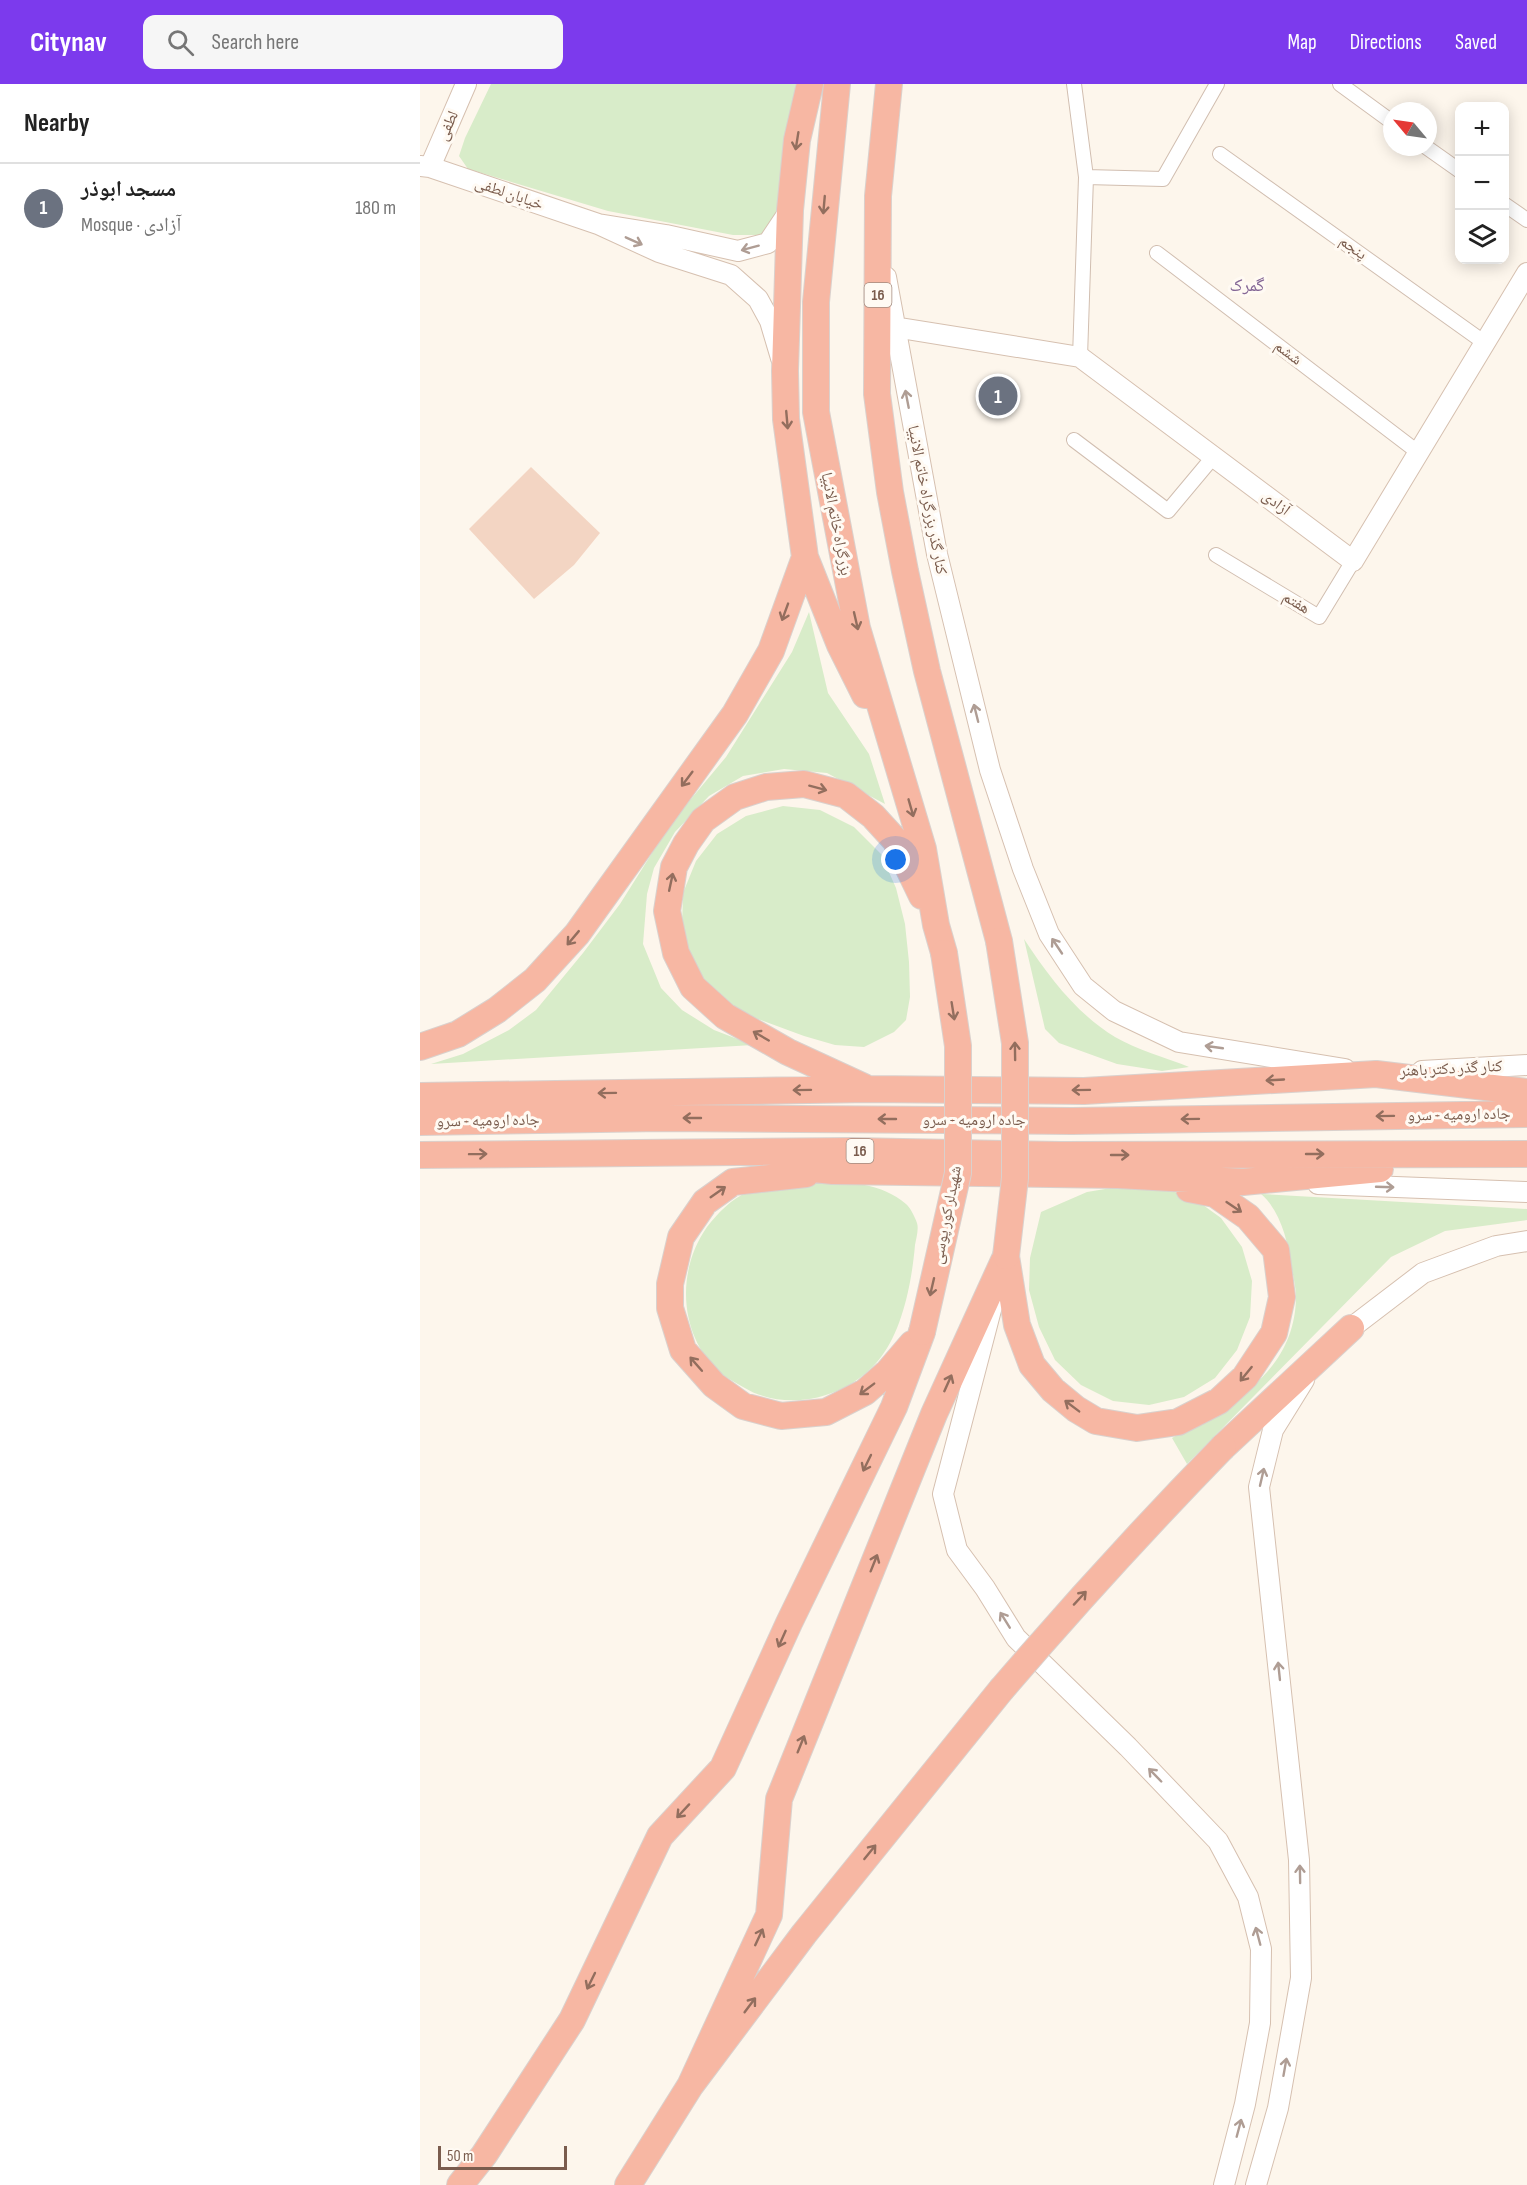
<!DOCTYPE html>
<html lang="en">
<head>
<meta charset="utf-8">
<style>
	body { margin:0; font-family:"Sofia Sans Condensed","Noto Naskh Arabic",sans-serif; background:#f6f6f6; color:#222 }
	.controls { position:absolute; right:18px; top:18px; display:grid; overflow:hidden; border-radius:12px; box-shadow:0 3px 15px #0003 }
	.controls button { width:54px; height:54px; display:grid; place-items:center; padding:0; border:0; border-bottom:2px solid #e0e0e0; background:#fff; color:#222; font:30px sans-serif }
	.compass { position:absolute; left:963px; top:18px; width:54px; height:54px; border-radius:50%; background:#fff; box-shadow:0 3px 15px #0003; rotate:299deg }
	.scale { position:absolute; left:18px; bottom:15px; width:129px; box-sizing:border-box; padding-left:6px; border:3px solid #7a5c4d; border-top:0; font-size:16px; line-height:21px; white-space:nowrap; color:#7a5c4d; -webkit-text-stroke:4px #fffaf3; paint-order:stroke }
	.you { position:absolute; left:476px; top:776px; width:21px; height:21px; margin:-15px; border:4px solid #fff; border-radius:50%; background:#1a73e8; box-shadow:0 0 0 9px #1a73e833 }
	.badge { display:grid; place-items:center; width:39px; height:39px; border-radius:50%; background:#7c3aed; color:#fff; font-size:20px; font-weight:700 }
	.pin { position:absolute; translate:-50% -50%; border:3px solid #fff; box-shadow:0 2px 6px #0006 }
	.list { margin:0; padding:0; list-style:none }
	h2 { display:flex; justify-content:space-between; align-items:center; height:78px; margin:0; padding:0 24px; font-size:26px }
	h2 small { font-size:20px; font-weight:400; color:#767676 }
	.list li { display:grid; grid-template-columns:39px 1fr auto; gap:18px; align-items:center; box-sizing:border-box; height:90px; padding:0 24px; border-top:2px solid #e0e0e0 }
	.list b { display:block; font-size:22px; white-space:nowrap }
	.list p { margin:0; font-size:20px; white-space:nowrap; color:#767676 }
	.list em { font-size:20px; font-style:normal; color:#767676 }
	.icon { flex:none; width:33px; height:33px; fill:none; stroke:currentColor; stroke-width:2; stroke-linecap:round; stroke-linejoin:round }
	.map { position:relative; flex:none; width:1107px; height:2101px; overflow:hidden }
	header { display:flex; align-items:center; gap:36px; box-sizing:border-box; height:84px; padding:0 30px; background:#7c3aed; color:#fff }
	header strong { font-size:28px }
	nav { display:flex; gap:33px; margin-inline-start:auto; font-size:21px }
	.search { width:420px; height:54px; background:#f6f6f6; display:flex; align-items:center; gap:15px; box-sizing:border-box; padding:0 21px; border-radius:12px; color:#767676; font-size:22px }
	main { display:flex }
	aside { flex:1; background:#fff }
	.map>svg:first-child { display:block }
	.green { fill:#d8ecc9 }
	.building { fill:#f3d5c3 }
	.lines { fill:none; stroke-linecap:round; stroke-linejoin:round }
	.street-casing { stroke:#d1beb0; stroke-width:16 }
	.secondary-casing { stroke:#d6c0b0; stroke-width:22 }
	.highway-casing { stroke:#dad1cd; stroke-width:28 }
	.street { stroke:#fff; stroke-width:14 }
	.secondary { stroke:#fff; stroke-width:20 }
	.highway { stroke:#f7b7a3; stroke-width:26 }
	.highway-bridge-casing { stroke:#dad1cd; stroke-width:28; stroke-linecap:butt }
	.highway-bridge { stroke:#f7b7a3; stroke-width:26 }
	.oneway { stroke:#936e5e }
	.oneway2 { stroke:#af9d94 }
	.labels { text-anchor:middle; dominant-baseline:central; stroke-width:6; stroke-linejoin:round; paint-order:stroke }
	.shield { fill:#fffaf3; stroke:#a28b7f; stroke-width:1.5 }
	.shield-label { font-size:15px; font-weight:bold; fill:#7a5c4d }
	.street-label { font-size:16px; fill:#7a5c4d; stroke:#fffaf3 }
	.neighbourhood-label { font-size:18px; fill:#846695; stroke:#fffaf3 }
</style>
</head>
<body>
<header>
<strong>Citynav</strong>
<div class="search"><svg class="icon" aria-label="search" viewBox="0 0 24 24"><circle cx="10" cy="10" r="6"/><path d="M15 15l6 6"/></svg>Search here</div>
<nav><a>Map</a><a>Directions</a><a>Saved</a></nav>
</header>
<main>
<aside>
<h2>Nearby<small></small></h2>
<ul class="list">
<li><span class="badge" style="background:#6b7280">1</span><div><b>مسجد ابوذر</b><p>Mosque · آزادی</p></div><em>180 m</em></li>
</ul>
</aside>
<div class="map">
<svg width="1107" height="2101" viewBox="0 0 1107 2101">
	<rect width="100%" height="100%" fill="#fdf6ec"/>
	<path class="green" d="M71,0H376L361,120L346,151H313L188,127L48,85L39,72L45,54Z
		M389,528L408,609L449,670L465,720L407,689L364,685L323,692L289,712L255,748L234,784L227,810L223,860L241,904L262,926L294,946L333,961L11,980L43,970L89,946L116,926L163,869L200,820L251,739L306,673L372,568Z
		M363,722L400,726L434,743L461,770L476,804L485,840L489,878L490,913L486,936L474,948L444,963L415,961L384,952L316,927L290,905L271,877L262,844L263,809L276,777L297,750L326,732Z
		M604,855C629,893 656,929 695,953C715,965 747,974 769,983L742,987L697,980L639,959L625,945Z
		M400,1096C429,1098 462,1099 486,1120C490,1123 495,1133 497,1139C499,1145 496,1155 495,1161C492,1196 483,1245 461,1273C430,1314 367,1330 323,1303C316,1299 309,1295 303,1291C259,1255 255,1188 287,1143C297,1130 312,1114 328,1108C347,1102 379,1099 400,1096Z
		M697,1103H738L772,1113L801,1134L822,1163L832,1197L830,1233L817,1266L795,1294L764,1313L729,1321L693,1317L661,1301L635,1276L619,1243L609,1206L610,1174L621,1128L667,1108Z
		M841,1110L1107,1125V1136L1025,1147L971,1173L767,1380L752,1354C810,1322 875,1289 876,1213C876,1203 873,1191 871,1181C868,1157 860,1126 841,1110Z"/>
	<path class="building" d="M111,383L180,449L154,481L114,515L49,445Z"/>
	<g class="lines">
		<g class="street-casing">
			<path id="street" d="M654,0L666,93L660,273
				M920,0L972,38
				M1006,63L1040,87
				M800,70L1065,259
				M666,93L743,95L797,0
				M1084,120L1107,136
				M737,169L999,369
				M654,356L748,427L794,372
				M796,471L899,533L933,477"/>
		</g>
		<g class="secondary-casing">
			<path id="secondary" d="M0,82L10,83L178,140
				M10,83L46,0
				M466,193L517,470L570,686L603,785L629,850L663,902L694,927L759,958L925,985
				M474,243L660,273L933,477L1107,189
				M361,274L350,237L338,215L311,191L239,168L178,140L246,151L318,167L348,159L370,126
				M1002,987L1107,981
				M898,1100L1107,1108
				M572,1222L523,1410L537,1466L565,1504L596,1554L708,1663L798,1757L828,1813L841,1865L840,1939L825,2020L804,2101
				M922,1254L931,1244L1003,1189L1076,1162L1107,1157
				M836,2101L858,2024L881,1894L879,1776L839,1403L853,1346L884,1296"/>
		</g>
		<g class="highway-casing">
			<path id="highway" d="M390,0L377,56L370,126L365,287L366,335L385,473L420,561L445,611
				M417,0L396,218V328L437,544L503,765L516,841L524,869
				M469,0L458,112L457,310L470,408L485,487L507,587L579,857
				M0,963L38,950L77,926L115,896L157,850L315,630L351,567L385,473
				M444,1003L368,968L305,932L273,903L256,869L247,827L254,783L266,760L283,736L315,713L346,703L384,700L426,711L453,732L475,756L502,812
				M0,1012L450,1005L664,1007L956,990L1107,1008
				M0,1038L241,1034L652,1037L1107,1030
				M0,1071L432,1067L641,1071L1107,1070
				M365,1082L413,1087L698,1091L823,1098L960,1085
				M386,1090L313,1098L285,1118L261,1153L250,1200V1224L263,1266L294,1301L323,1322L361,1332L406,1328L445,1308L468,1288L492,1260
				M586,1172L597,1241L612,1281L633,1306L656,1325L676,1337L717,1344L758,1338L799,1317L825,1293L854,1249L862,1213L856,1166L828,1133L795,1110L769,1105
				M803,1363L931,1244
				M270,2002L349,1831L359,1715L514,1330L586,1172
				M40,2101L64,2071L152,1936L240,1752L303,1684L369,1539L474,1323L502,1248
				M208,2101L270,2002L384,1850L581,1606"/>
		</g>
		<use href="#street" class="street"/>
		<use href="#secondary" class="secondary"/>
		<use href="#highway" class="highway"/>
		<g class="highway-bridge-casing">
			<path id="highway-bridge" d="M579,857L595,959V1094L586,1172
				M502,1248L538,1089V962L524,869
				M581,1606C653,1522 726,1442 803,1363"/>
		</g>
		<use href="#highway-bridge" class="highway-bridge"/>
	</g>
	<defs><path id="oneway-shaft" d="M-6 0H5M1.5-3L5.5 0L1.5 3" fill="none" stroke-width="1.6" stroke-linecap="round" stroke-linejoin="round" transform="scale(1.5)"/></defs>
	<g class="oneway">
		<use href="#oneway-shaft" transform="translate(377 57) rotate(99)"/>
		<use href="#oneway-shaft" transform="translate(404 121) rotate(95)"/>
		<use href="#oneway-shaft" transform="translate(367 336) rotate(85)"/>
		<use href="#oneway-shaft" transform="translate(365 528) rotate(110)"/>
		<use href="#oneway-shaft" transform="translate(436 537) rotate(77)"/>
		<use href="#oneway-shaft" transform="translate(267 695) rotate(127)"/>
		<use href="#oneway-shaft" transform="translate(398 704) rotate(15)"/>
		<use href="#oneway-shaft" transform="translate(491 724) rotate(74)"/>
		<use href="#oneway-shaft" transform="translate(251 798) rotate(-78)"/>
		<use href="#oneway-shaft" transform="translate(153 854) rotate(130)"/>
		<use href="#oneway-shaft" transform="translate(533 927) rotate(81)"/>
		<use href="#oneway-shaft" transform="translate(341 952) rotate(-150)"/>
		<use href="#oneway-shaft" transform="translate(595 967) rotate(-91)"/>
		<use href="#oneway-shaft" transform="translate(855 996) rotate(177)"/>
		<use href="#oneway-shaft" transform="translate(382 1006) rotate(179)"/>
		<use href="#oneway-shaft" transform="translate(661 1006) rotate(179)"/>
		<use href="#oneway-shaft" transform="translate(187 1009) rotate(179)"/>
		<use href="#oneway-shaft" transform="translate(965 1032) rotate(179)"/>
		<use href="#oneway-shaft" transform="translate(272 1034) rotate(-180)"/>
		<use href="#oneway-shaft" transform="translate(467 1035) rotate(-180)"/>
		<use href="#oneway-shaft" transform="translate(770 1035) rotate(179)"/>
		<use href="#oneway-shaft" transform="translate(58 1070) rotate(-1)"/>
		<use href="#oneway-shaft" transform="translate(895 1070)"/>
		<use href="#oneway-shaft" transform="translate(700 1071)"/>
		<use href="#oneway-shaft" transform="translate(298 1108) rotate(-35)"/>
		<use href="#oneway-shaft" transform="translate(814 1123) rotate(34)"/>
		<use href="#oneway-shaft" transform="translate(512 1203) rotate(103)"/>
		<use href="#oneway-shaft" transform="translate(276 1280) rotate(-131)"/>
		<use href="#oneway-shaft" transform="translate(826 1290) rotate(129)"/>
		<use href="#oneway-shaft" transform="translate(528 1299) rotate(-66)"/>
		<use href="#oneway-shaft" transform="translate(447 1305) rotate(143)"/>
		<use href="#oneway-shaft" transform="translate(652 1322) rotate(-143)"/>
		<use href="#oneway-shaft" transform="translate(447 1379) rotate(116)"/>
		<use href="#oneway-shaft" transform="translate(454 1479) rotate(-68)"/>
		<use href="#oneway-shaft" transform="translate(660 1514) rotate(-47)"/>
		<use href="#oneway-shaft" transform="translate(362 1555) rotate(114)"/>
		<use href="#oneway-shaft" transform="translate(381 1660) rotate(-68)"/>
		<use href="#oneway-shaft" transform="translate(263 1727) rotate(133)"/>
		<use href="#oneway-shaft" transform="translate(450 1768) rotate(-51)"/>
		<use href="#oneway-shaft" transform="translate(339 1853) rotate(-65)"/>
		<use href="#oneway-shaft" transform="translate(171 1897) rotate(116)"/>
		<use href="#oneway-shaft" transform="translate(330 1921) rotate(-53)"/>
	</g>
	<g class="oneway2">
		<use href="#oneway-shaft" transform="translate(214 157) rotate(24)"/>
		<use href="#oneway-shaft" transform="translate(330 164) rotate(165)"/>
		<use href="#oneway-shaft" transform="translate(487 315) rotate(-101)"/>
		<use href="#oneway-shaft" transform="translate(556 629) rotate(-104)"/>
		<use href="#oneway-shaft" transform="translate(637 862) rotate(-124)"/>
		<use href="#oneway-shaft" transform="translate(794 963) rotate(-172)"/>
		<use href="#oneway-shaft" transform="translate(965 1103) rotate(2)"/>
		<use href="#oneway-shaft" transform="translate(842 1393) rotate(-77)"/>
		<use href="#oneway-shaft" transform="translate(585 1536) rotate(-122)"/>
		<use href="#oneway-shaft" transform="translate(859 1587) rotate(-96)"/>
		<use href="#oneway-shaft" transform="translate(735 1691) rotate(-134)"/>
		<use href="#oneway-shaft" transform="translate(880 1790) rotate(-91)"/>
		<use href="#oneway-shaft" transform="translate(838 1852) rotate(-105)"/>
		<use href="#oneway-shaft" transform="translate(865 1983) rotate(-80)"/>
		<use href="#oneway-shaft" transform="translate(819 2044) rotate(-75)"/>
	</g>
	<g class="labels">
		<g class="shield">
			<rect x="444.5" y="199" width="27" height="24" rx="4.5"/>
			<rect x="426.5" y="1055" width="27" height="24" rx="4.5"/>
		</g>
		<g class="shield-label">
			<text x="458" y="211">16</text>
			<text x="440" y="1067">16</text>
		</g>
		<g class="street-label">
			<text transform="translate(28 42) rotate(-66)">لطفی</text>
			<text transform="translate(89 110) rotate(19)">خیابان لطفی</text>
			<text transform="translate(933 164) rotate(36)">پنجم</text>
			<text transform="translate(868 269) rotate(37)">ششم</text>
			<text transform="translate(507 416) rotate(79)">کنار گذر بزرگراه خاتم الانبیا</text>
			<text transform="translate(856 419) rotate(37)">آزادی</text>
			<text transform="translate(416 440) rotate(79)">بزرگراه خاتم الانبیا</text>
			<text transform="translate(876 519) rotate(31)">هفتم</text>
			<text transform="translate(1031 985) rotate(-3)">کنار گذر دکتر باهنر</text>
			<text transform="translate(1039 1031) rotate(-1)">جاده ارومیه - سرو</text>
			<text x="554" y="1036">جاده ارومیه - سرو</text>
			<text transform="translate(68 1037) rotate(-1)">جاده ارومیه - سرو</text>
			<text transform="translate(527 1131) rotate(-79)">شهیدلر کور پوسی</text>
		</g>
		<g class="neighbourhood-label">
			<text x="827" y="201">گمرک</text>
		</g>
	</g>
</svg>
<div class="controls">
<button>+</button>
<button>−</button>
<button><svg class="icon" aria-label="layers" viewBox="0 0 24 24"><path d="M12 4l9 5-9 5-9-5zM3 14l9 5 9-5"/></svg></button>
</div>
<svg class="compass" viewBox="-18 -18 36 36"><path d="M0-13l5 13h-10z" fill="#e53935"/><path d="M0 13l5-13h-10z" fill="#767676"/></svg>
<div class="scale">50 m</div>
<div class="you"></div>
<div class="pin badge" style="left:578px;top:312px;background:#6b7280">1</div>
</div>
</main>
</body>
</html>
